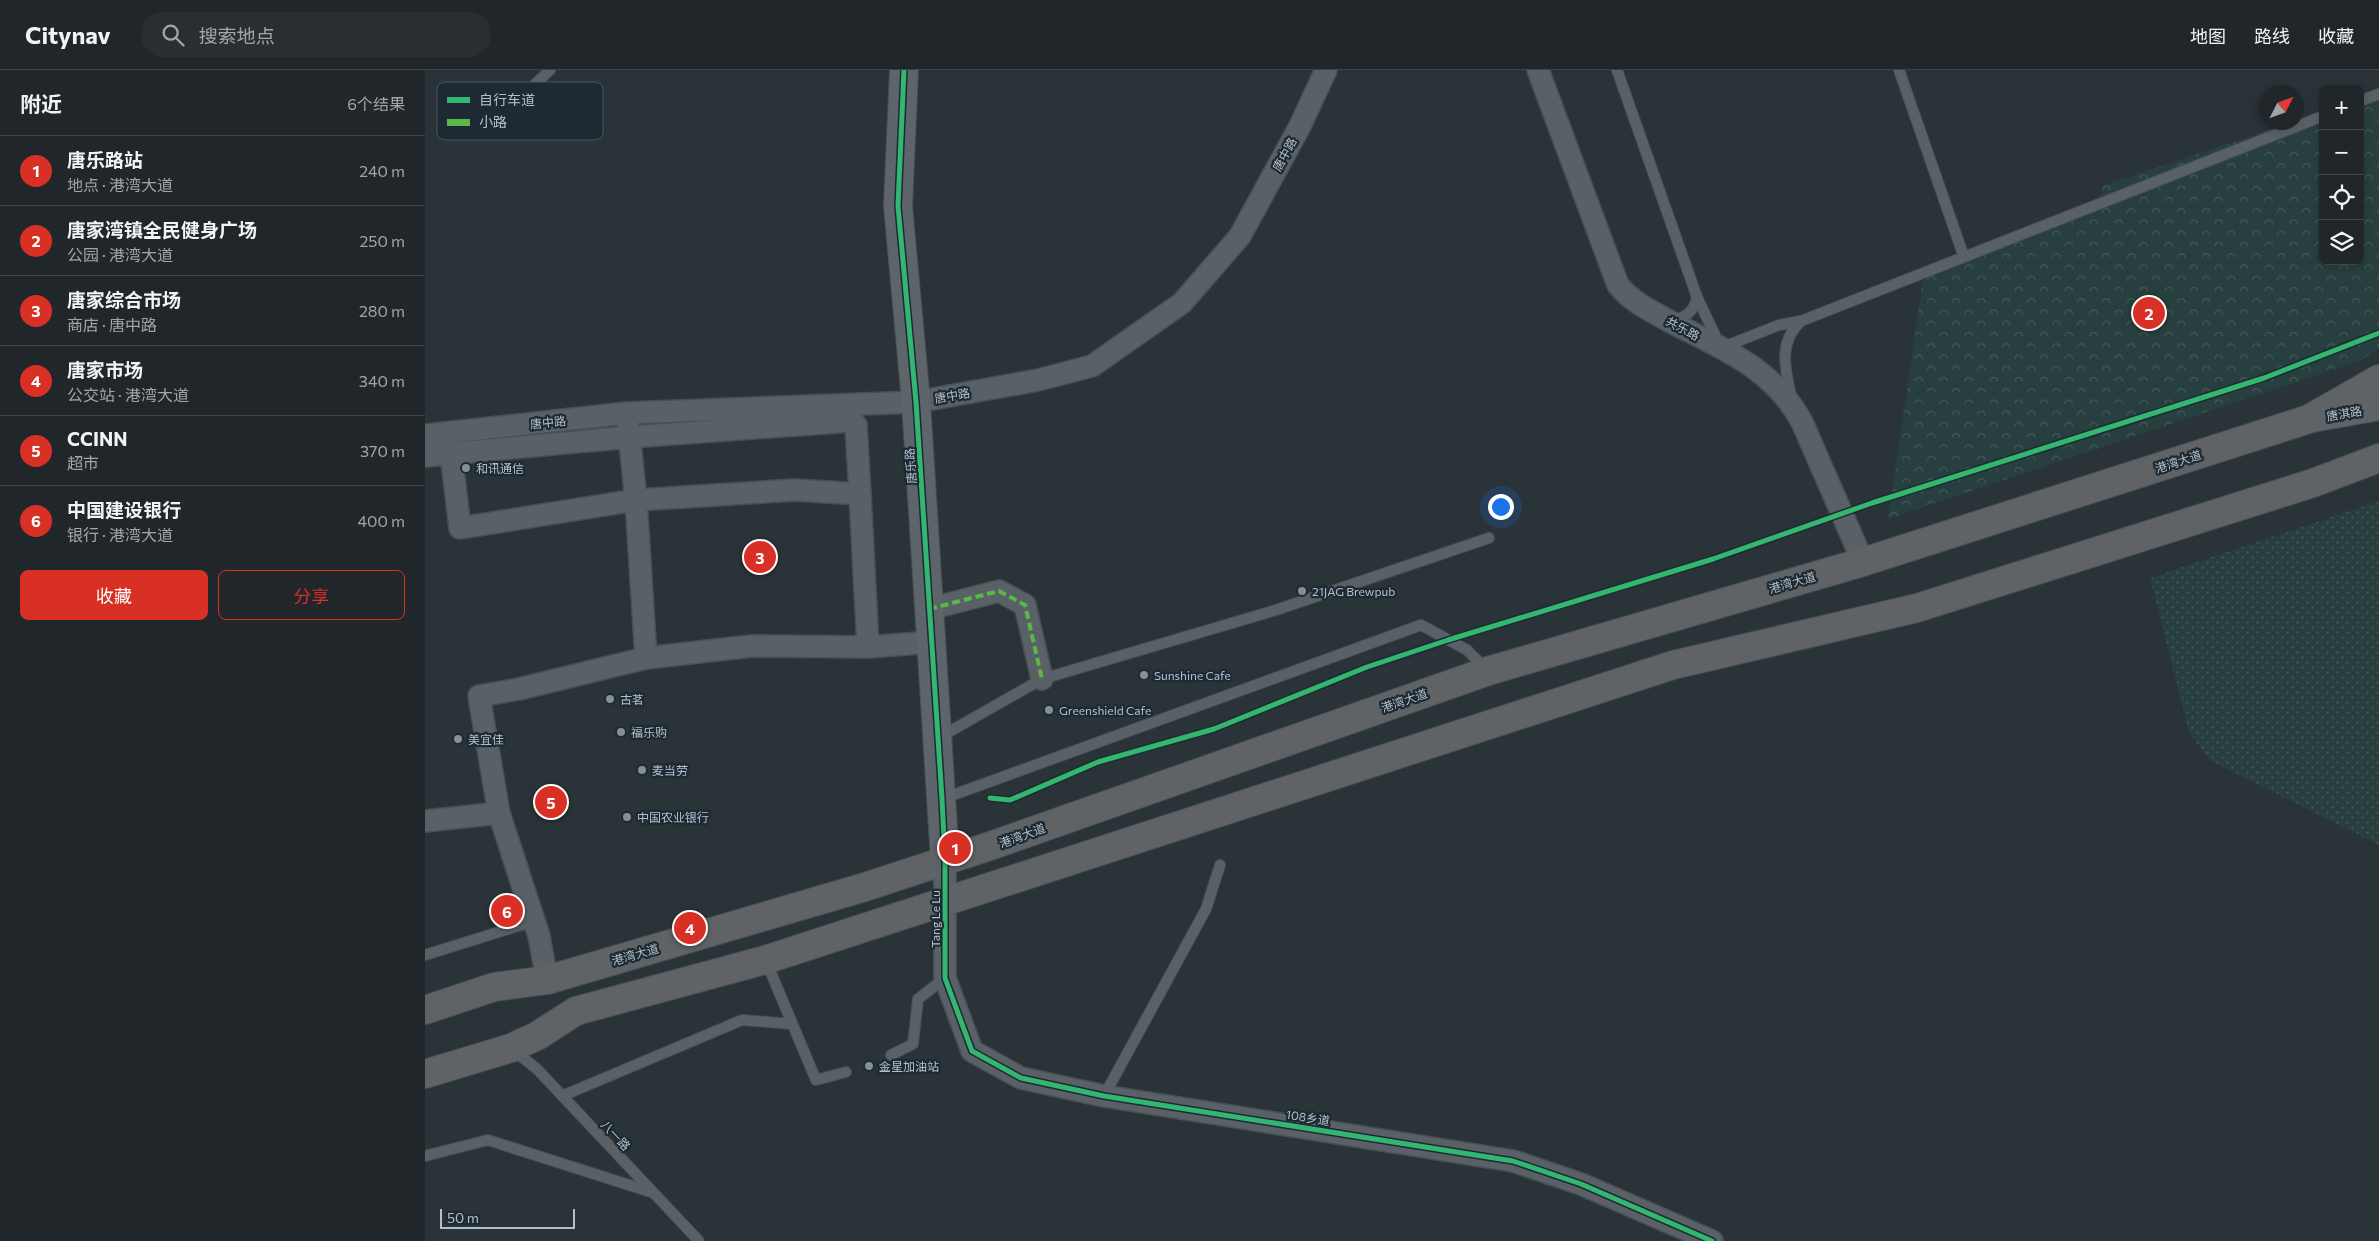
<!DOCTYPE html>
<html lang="zh">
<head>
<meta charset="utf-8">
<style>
	body { margin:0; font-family:Commissioner,"Noto Sans SC",sans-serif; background:#282e32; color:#f1f3f6 }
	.controls { position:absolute; right:15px; top:15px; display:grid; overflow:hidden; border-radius:8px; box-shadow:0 2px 8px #0003 }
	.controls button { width:45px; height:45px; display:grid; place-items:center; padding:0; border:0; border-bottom:1px solid #3d4347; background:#20262a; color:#f1f3f6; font:25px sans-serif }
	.compass { position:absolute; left:1834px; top:15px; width:45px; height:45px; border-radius:50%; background:#20262a; box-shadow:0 2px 8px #0003; rotate:48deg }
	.scale { position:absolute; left:15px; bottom:12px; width:135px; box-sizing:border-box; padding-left:5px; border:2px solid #b4c0c9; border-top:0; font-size:14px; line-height:18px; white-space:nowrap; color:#b4c0c9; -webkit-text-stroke:4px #1d2a33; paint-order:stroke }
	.you { position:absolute; left:1075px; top:436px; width:18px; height:18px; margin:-12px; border:4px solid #fff; border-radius:50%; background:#1a73e8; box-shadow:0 0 0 8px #1a73e833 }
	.badge { display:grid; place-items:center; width:32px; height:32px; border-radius:50%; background:#d93025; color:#fff; font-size:16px; font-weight:700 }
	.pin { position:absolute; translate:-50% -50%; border:2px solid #fff; box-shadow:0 1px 5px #0006 }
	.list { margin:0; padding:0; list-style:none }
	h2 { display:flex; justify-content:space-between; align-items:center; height:65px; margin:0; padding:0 20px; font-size:21px }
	h2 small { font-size:16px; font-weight:400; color:#a2a5a8 }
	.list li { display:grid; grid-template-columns:32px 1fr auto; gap:15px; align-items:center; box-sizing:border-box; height:70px; padding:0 20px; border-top:1px solid #3d4347 }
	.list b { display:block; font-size:19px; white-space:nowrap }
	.list p { margin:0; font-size:16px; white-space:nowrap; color:#a2a5a8 }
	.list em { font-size:16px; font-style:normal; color:#a2a5a8 }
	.actions { display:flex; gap:10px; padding:15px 20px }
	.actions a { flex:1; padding:11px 0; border:1px solid #d93025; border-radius:8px; text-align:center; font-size:18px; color:#d93025 }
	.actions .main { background:#d93025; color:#fff }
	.icon { flex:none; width:28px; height:28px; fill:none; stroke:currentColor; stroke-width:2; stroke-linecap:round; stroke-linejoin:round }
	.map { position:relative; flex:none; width:1954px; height:1171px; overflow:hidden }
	header { display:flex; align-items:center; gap:30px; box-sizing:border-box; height:70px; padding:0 25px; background:#20262a; border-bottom:1px solid #3d4347 }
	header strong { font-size:24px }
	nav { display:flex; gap:28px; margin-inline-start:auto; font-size:18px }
	.search { width:350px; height:45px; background:#282e32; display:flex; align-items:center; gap:12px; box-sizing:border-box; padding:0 18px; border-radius:28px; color:#a2a5a8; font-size:19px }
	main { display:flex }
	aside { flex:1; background:#20262a }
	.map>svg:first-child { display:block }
	.forest { fill:url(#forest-crowns) }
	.garden { fill:url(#garden-dots) }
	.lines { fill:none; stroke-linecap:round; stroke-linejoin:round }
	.lane-casing { stroke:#484f53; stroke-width:12 }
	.street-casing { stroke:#484f53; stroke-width:24 }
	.secondary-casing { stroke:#484f53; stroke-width:30 }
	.highway-casing { stroke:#474f53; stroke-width:30 }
	.lane { stroke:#5a6166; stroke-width:10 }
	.street { stroke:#5a6166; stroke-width:21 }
	.secondary { stroke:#5e656a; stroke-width:28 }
	.highway { stroke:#5f6366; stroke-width:28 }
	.quiet { stroke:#58b947; stroke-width:4; stroke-dasharray:8 4; stroke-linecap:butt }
	.cycleway-casing { stroke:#1d2a33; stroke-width:8 }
	.cycleway { stroke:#33b770; stroke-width:5 }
	.poi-dot { fill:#848f96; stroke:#1d2a33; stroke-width:2 }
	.labels { text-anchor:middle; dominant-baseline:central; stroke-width:4.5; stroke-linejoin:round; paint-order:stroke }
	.street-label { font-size:12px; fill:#b4c0c9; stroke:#1d2a33 }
	.poi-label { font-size:12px; fill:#b4c0c9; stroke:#1d2a33; text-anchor:start }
	.key { fill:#1d2a33; stroke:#4a5760; stroke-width:1 }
	.key-label { font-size:14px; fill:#b4c0c9 }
</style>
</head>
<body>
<header>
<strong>Citynav</strong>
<div class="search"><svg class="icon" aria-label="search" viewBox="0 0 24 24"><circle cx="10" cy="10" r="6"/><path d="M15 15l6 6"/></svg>搜索地点</div>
<nav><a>地图</a><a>路线</a><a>收藏</a></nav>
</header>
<main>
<aside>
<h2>附近<small>6个结果</small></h2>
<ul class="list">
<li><span class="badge">1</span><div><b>唐乐路站</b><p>地点 · 港湾大道</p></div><em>240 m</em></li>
<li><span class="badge">2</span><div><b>唐家湾镇全民健身广场</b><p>公园 · 港湾大道</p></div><em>250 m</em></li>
<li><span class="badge">3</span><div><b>唐家综合市场</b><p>商店 · 唐中路</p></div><em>280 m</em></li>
<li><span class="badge">4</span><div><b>唐家市场</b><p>公交站 · 港湾大道</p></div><em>340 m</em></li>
<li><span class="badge">5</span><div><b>CCINN</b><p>超市</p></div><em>370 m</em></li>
<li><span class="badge">6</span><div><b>中国建设银行</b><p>银行 · 港湾大道</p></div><em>400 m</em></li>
</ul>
<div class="actions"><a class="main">收藏</a><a>分享</a></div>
</aside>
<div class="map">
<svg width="1954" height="1171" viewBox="0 0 1954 1171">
	<defs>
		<pattern id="forest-crowns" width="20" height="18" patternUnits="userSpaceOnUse" patternTransform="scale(1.25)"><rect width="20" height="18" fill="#273f3e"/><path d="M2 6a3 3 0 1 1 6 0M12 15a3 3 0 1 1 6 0" fill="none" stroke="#445959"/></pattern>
		<pattern id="garden-dots" width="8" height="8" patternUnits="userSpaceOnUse" patternTransform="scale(1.25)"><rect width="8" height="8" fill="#273f3e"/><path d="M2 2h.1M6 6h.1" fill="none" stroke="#445959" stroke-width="1.8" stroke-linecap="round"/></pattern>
	</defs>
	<rect width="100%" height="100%" fill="#2a3338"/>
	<path class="forest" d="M1954,24V278L1937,290L1463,449L1498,208L1667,141L1679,115L1898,42V191H1935V30Z"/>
	<path class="garden" d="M1954,431V775L1784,690L1764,662L1725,508Z"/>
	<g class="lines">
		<g class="lane-casing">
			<path id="lane" d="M1192,0L1272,227L1296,278L1354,255L1376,251L1898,46
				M1474,0L1539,187
				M1935,31L1954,24
				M79,48L88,45L105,19L125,0
				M1248,250C1261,248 1270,240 1272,227
				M1366,326C1360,299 1353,272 1376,251
				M515,667L617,609L851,540L1064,468
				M517,729L996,555L1042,580L1061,599
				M0,885L109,851
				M341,891L391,1010L421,1002
				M88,980L112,999L274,1171
				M466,985L488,974L493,929L520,908
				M137,1026L317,950L367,954
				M679,1026L781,839L795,795
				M0,1086L63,1070L226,1122"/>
		</g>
		<g class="street-casing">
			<path id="street" d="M1113,0L1193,215C1208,233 1226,241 1246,252C1298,279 1348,298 1377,352L1438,492
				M203,354L211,430L221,588
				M0,365L202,343L491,332L613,310L667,296L757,233L815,166L875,56L901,0
				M26,383L35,458L211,430L370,420L435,424L443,577
				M0,386L205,367L427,351L431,355L435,424
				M504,539L574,521L600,535L617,609
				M0,751L74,743
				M520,790V908L547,981L596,1008L679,1026L1088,1091L1156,1114L1287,1171
				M122,910L114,866L74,743L54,626L94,619L221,588L327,576L443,577L507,572"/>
		</g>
		<g class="secondary-casing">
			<path id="secondary" d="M479,0L473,136L491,332L520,790
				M1887,348L1954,336"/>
		</g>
		<g class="highway-casing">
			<path id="highway" d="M0,940L69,917L122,910L440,817L568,775L1063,601L1438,492L1884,349L1954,309
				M0,1004L86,978L112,966L151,941L340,890L1248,595L1492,538L1888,413L1954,388"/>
		</g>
		<use href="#lane" class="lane"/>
		<use href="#street" class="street"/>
		<use href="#secondary" class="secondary"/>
		<use href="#highway" class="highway"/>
		<path class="quiet" d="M504,539L574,521L600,535L617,609"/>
		<g class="cycleway-casing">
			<path id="cycleway" d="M479,0L473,136L491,332L517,729L520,790V908L547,981L596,1008L679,1026L1088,1091L1156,1114L1287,1171
				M565,728L585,730L673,692L789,659L942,597L1023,570L1288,489L1447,433L1839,308L1954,263"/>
		</g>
		<use href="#cycleway" class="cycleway"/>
	</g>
	<g class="poi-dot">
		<circle cx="41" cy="398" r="5"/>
		<circle cx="877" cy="521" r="5"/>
		<circle cx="719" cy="605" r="5"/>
		<circle cx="185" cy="629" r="5"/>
		<circle cx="624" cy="640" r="5"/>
		<circle cx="196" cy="662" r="5"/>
		<circle cx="33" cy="669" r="5"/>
		<circle cx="217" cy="700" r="5"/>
		<circle cx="202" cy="747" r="5"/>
		<circle cx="444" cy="996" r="5"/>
	</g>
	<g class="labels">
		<g class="street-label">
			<text transform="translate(859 84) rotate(-61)">唐中路</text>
			<text transform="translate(1258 258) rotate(28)">共乐路</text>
			<text transform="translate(527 325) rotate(-10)">唐中路</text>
			<text transform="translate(1919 343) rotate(-10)">唐淇路</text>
			<text transform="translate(123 352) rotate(-6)">唐中路</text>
			<text transform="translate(1753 391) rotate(-18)">港湾大道</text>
			<text transform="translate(485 396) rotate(-94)">唐乐路</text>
			<text transform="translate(1367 512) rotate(-16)">港湾大道</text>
			<text transform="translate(979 630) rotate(-19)">港湾大道</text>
			<text transform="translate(597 765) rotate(-20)">港湾大道</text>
			<text transform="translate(510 849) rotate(-90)">Tang Le Lu</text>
			<text transform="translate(210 884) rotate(-16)">港湾大道</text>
			<text transform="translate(883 1047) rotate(9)">108乡道</text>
			<text transform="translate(191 1065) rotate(47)">八一路</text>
		</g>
		<g class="poi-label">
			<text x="51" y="398">和讯通信</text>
			<text x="887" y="521">21JAG Brewpub</text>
			<text x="729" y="605">Sunshine Cafe</text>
			<text x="195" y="629">古茗</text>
			<text x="634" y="640">Greenshield Cafe</text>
			<text x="206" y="662">福乐购</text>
			<text x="43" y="669">美宜佳</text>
			<text x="227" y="700">麦当劳</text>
			<text x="212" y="747">中国农业银行</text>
			<text x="454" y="996">金星加油站</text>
		</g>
	</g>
	<rect x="12" y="12" width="166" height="58" rx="8" class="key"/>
	<rect x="22" y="27" width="23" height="6" fill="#33b770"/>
	<rect x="22" y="49" width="23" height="7" fill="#58b947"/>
	<g class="key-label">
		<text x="54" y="35">自行车道</text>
		<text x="54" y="57">小路</text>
	</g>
</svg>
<div class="controls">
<button>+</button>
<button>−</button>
<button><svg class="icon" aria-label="locate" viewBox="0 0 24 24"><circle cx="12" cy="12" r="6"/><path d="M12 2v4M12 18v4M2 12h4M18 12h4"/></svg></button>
<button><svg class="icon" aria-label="layers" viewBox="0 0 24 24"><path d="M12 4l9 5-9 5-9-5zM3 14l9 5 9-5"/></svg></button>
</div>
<svg class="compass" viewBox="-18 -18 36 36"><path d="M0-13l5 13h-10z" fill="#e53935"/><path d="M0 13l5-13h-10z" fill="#a2a5a8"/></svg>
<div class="scale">50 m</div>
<div class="you"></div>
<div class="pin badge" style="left:530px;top:778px">1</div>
<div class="pin badge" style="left:1724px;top:243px">2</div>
<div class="pin badge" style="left:335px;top:487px">3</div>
<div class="pin badge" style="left:265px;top:858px">4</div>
<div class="pin badge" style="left:126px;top:732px">5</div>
<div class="pin badge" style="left:82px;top:841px">6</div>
</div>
</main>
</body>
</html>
